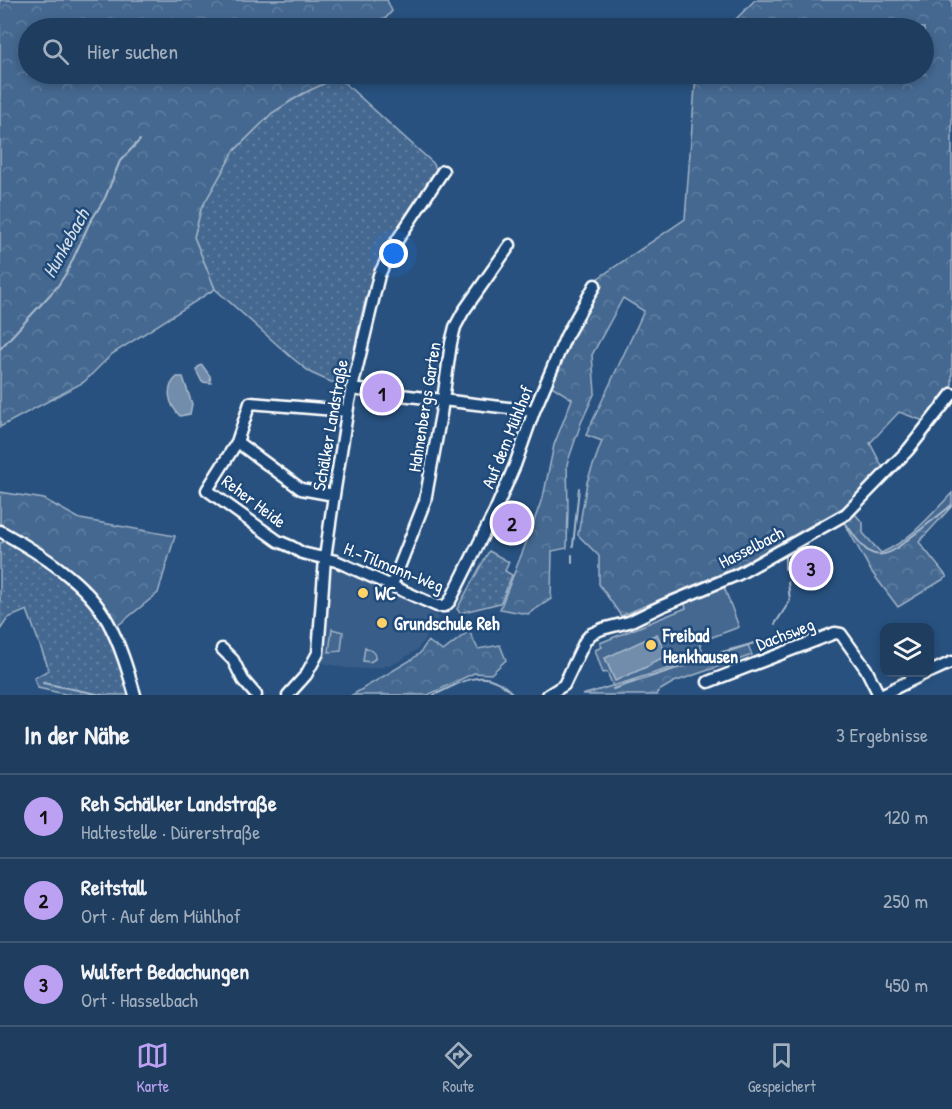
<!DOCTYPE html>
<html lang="de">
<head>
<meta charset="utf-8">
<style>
	body { margin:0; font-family:"Patrick Hand",sans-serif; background:#264465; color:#f1f3f6 }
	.controls { position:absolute; right:18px; bottom:18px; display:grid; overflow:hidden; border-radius:12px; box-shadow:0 3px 9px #0003 }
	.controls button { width:54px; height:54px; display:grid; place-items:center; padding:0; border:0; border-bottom:2px solid #3c5674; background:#1e3d5f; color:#f1f3f6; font:30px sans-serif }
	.you { position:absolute; left:394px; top:254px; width:21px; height:21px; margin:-15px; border:4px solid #fff; border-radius:50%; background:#1a73e8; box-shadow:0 0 0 9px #1a73e833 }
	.badge { display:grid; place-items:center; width:39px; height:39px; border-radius:50%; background:#bca0f2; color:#111; font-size:20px; font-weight:700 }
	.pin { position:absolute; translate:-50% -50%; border:3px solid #fff; box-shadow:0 2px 6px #0006 }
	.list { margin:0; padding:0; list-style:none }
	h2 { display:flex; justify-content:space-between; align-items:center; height:78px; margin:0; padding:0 24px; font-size:26px }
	h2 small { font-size:20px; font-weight:400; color:#a1aebd }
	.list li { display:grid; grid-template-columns:39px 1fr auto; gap:18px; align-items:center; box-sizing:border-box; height:84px; padding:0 24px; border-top:2px solid #3c5674 }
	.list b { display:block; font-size:22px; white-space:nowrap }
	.list p { margin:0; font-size:20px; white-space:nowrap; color:#a1aebd }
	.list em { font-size:20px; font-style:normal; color:#a1aebd }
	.icon { flex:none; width:33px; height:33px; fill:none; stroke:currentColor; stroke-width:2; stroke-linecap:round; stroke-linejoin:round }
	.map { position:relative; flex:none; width:952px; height:695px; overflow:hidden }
	.search { position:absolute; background:#1e3d5f; box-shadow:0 3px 9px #0003; left:18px; right:18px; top:18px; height:66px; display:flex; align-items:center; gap:15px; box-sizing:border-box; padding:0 21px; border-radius:33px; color:#a1aebd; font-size:22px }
	.sheet { height:330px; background:#1e3d5f }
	nav { display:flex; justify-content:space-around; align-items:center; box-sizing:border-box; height:84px; border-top:2px solid #3c5674; background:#1e3d5f; font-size:16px; color:#a1aebd }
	nav a { display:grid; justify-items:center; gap:3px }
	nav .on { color:#bca0f2 }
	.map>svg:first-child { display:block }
	.built { fill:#375d88 }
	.grass { fill:url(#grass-dots); stroke:#a2b4c8; stroke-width:1.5 }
	.forest { fill:url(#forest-crowns); stroke:#a2b4c8; stroke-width:1.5 }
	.green { fill:#446890; stroke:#a2b4c8; stroke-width:1.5 }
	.water { fill:#718dab; stroke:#aabbcd; stroke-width:1.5 }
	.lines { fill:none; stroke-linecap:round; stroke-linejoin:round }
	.stream { stroke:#aabbcd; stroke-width:2 }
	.minor-casing { stroke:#fff; stroke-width:15 }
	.minor { stroke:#1f4a7a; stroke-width:10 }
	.poi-dot { fill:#ffd166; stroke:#1f4a7a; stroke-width:2 }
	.labels { text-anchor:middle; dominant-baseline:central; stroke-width:5; stroke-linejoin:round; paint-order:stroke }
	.street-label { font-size:18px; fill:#fff; stroke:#1f4a7a }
	.poi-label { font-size:18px; font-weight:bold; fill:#fff; stroke:#1f4a7a; text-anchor:start }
	.water-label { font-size:20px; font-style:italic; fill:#d4dde6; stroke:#1f4a7a }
</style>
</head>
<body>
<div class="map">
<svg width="952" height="695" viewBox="0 0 952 695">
	<defs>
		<pattern id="grass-dots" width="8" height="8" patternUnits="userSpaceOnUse" patternTransform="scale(1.5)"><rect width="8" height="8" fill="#446890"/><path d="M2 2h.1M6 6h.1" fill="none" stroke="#607fa1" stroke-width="1.8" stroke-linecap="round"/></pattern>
		<pattern id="forest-crowns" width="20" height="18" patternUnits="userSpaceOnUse" patternTransform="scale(1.5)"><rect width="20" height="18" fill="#446890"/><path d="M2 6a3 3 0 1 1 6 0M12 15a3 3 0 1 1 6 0" fill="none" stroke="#607fa1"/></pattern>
	</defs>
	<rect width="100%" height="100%" fill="#28517f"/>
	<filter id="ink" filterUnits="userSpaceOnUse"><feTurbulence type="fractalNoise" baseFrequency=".0167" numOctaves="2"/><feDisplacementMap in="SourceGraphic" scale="12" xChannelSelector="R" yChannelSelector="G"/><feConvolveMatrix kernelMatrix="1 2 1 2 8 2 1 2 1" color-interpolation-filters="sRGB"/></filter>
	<g filter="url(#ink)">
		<path class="built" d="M334,569L379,587L439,617L418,649L398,662L382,667L365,669L346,668L322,663L327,644L330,571Z"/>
		<path class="grass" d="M338,77L433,163L437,171C417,202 393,232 378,266C361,302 356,344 348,383L331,382L311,373L291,357L215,289L194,237L201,209L234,151L272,113L302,94Z
			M7,540C42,556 91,597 110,630C120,648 126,675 133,695H69L38,688L34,678L49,670L27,610L8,618L0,630V543Z
			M489,551L509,562L505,571L512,575L502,600L500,603L460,613L457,609Z"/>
		<path class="forest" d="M0,0H387L392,11L377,28H28V74H340L338,77L302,94L272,113L234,151L201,209L194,237L215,289L112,354L84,382L0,427Z
			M755,0H952V385L924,421L899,412L870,443L883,468L844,507L737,567L621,616L599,584V556L578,535L587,482L602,441L586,435L644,311L623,298L592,355L595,392L581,423L567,464L568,508L567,548L552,551L551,599L528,614L500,609L528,538L544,493L554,445L572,399L550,385L578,324L600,285L594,281L685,219L696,74H924V28H727Z
			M0,492L44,499L80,519L175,536L158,593L116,627L89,590L29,540L0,524Z
			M952,493V506L919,542L947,577L898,607L871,571L844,522L855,514L863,523V533L881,553C911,540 930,516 952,493Z
			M469,631L478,649L500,645L506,660L491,674L474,673L428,695H352L411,660L420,653L428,641L443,651Z
			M748,645L752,655L674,682L657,692V695H582C638,679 692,658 748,645Z"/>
		<path class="green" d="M724,587L739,627L699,642L705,657L613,686L607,672L603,673L595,650L602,647L600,643L686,608L684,601Z
			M332,629L343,632L341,651L329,652Z
			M365,647C370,650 376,651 375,659L370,662L363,661Z"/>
		<path class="water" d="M202,365L210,376L211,383L202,382L196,370L198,367Z
			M177,377H183L192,404L190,414L180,416C169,405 164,388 177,377Z
			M657,634L667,656L651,663V665L615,681L605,658Z"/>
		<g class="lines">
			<path class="stream" d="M0,349L57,287L67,272L89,224L105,198L120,161L140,140
				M844,521C859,541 869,567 897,548L952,505
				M573,546L579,488
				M572,563V555
				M785,569V555L790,551
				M775,624L790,601L788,582
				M43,683L102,695
				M613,689L754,643
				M434,695C466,680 486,665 514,695"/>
			<g class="minor-casing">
				<path id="minor" d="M351,389L534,411
					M347,411L250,403L237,442L207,490L278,541L292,547L302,553L336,561L437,606H445L450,601L495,511L515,465L534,411L566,336L595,285
					M237,442L301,489L334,495
					M0,531C38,552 87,582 108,622C120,644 128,671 135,695
					M392,585L425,501L441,414L451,343L455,327L463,312L510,245
					M222,649L233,660L243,680L256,695
					M930,672L952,662
					M708,682L835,633L841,634L866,669L879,695
					M288,695L306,675L318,653L325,558L334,495L349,401L379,275L394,245L443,171
					M548,695L564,685L585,641L591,634L602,629L629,622L662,606L739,574L846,514L908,450L952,394
					M881,695L928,672"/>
			</g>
			<use href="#minor" class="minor"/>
		</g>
	</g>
	<g class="poi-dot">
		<circle cx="363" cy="593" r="6"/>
		<circle cx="382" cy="623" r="6"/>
		<circle cx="651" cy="645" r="6"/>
	</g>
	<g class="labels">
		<g class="street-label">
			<text transform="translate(424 407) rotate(-81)">Hahnenbergs Garten</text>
			<text transform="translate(330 425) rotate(-80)">Schälker Landstraße</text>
			<text transform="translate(507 437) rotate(-68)">Auf dem Mühlhof</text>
			<text transform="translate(254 501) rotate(37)">Reher Heide</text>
			<text transform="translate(751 547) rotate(-27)">Hasselbach</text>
			<text transform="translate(394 567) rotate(22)">H.-Tilmann-Weg</text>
			<text transform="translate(785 634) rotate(-21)">Dachsweg</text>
		</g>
		<g class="poi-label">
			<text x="375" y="593">WC</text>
			<text x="394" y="623">Grundschule Reh</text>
			<text x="663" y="635">Freibad<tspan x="663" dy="21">Henkhausen</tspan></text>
		</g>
		<g class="water-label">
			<text transform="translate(65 243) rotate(-61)">Hunkebach</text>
		</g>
	</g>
</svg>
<div class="controls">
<button><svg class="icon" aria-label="layers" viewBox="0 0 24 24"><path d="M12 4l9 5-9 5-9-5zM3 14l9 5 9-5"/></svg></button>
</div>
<div class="you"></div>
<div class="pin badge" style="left:382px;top:393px">1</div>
<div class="pin badge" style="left:512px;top:523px">2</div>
<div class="pin badge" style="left:811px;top:568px">3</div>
<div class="search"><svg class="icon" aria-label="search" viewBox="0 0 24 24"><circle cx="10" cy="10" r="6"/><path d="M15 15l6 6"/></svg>Hier suchen</div>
</div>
<section class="sheet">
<h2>In der Nähe<small>3 Ergebnisse</small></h2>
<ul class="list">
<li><span class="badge">1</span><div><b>Reh Schälker Landstraße</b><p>Haltestelle · Dürerstraße</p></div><em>120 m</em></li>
<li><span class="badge">2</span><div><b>Reitstall</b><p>Ort · Auf dem Mühlhof</p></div><em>250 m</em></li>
<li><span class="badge">3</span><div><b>Wulfert Bedachungen</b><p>Ort · Hasselbach</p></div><em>450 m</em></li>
</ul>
</section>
<nav>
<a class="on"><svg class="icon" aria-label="map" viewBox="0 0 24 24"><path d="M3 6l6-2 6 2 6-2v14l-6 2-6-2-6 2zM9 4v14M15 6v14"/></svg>Karte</a>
<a><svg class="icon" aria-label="directions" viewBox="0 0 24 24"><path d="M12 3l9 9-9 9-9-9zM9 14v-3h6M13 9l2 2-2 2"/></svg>Route</a>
<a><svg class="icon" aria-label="saved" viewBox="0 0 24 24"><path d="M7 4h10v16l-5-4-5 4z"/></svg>Gespeichert</a>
</nav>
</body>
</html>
